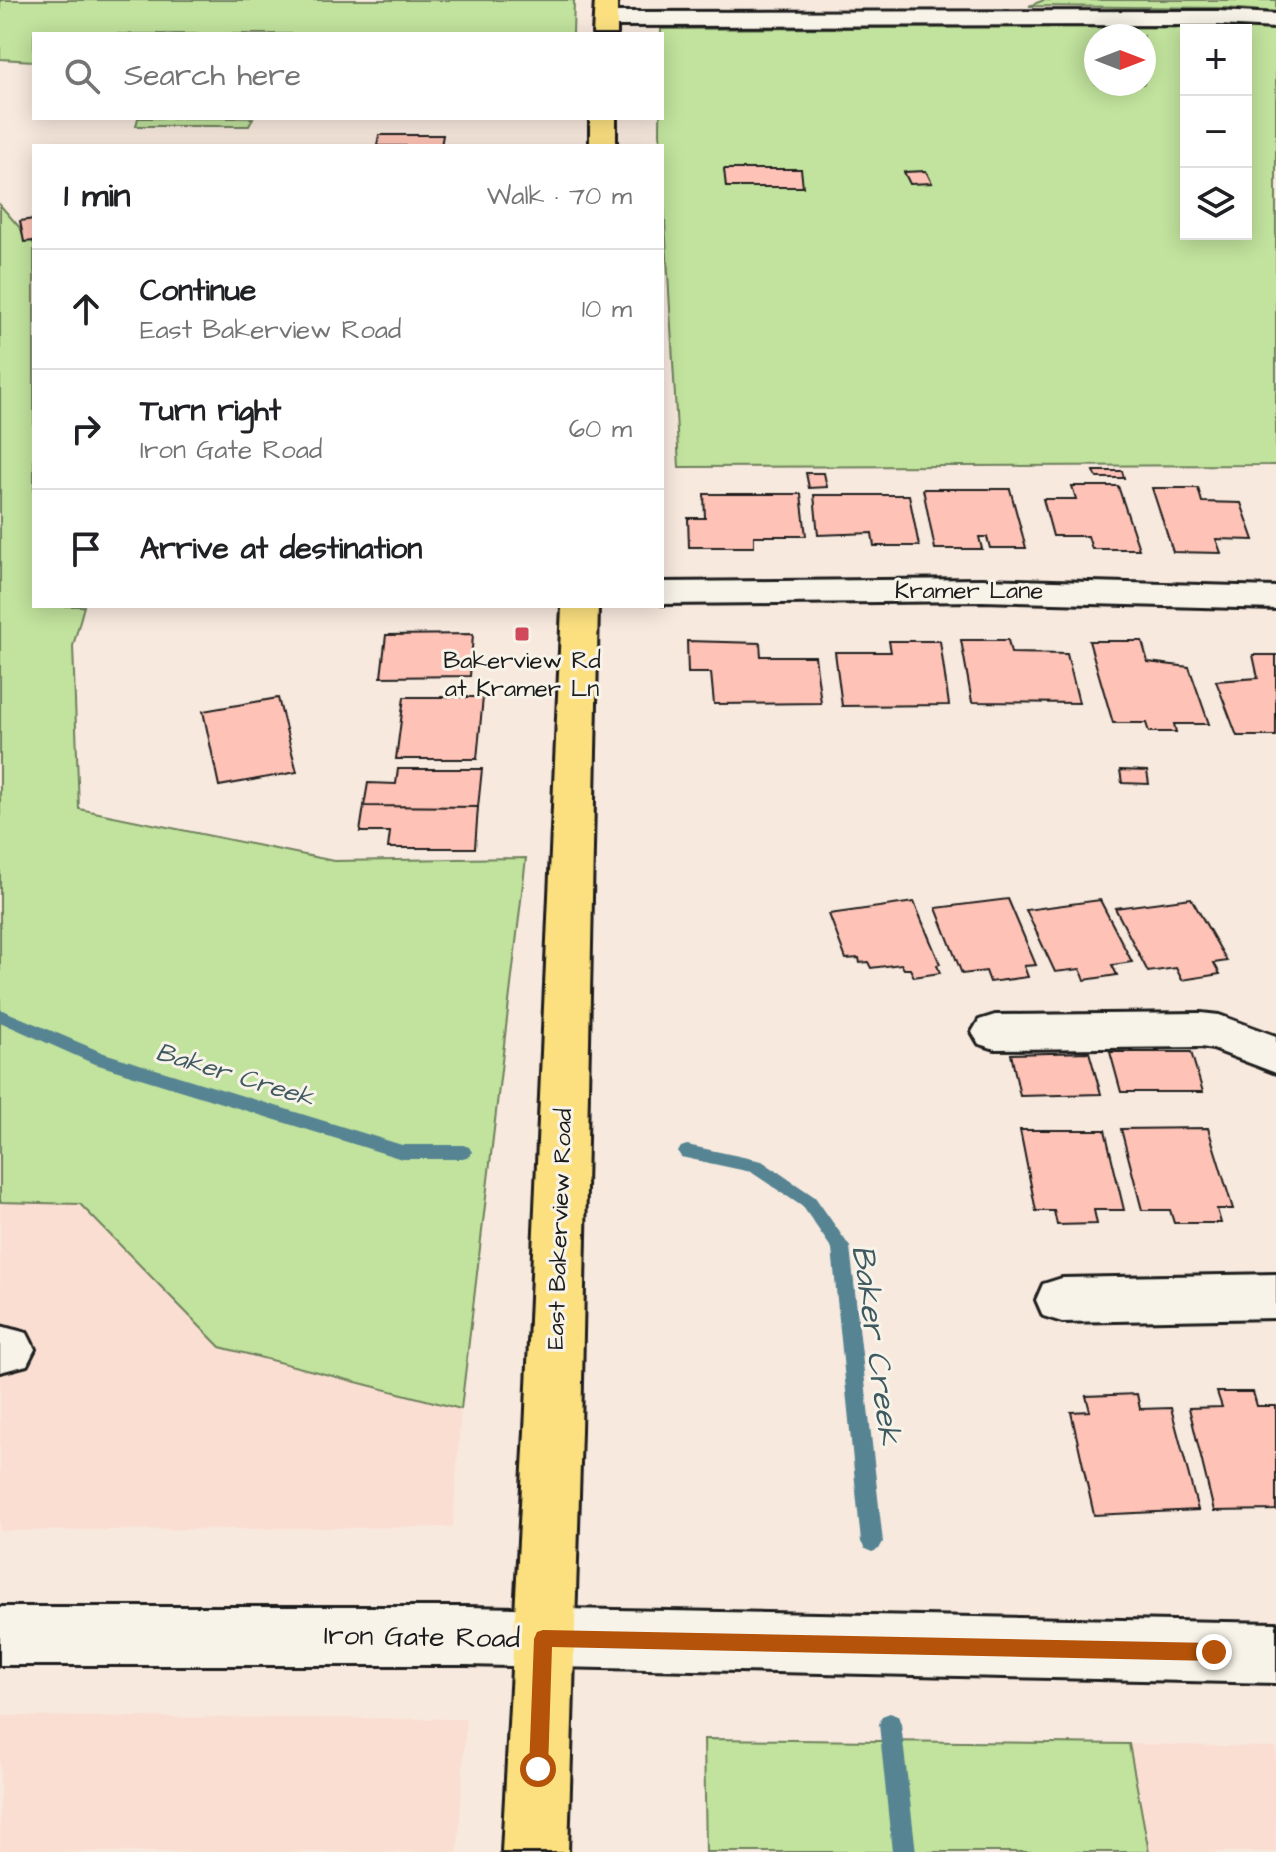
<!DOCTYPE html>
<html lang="en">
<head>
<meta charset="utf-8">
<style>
	body { margin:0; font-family:"Architects Daughter",sans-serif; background:#f6f6f6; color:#202124 }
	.controls { position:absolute; right:24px; top:24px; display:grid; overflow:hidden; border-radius:0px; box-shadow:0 4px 20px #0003 }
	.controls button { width:72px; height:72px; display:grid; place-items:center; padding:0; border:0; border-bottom:2px solid #e0e0e0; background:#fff; color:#202124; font:40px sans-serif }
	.compass { position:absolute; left:1084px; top:24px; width:72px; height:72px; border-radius:50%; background:#fff; box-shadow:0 4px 20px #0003; rotate:90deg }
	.stop { position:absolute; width:24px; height:24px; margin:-18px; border:6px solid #b45309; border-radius:50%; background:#fff }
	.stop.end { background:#b45309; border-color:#fff; box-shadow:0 2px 8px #0008 }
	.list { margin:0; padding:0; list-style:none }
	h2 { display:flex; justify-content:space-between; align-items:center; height:104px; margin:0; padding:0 32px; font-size:34px }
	h2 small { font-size:26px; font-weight:400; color:#757577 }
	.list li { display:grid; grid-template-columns:52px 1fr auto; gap:24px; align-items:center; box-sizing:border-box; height:120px; padding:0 32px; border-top:2px solid #e0e0e0 }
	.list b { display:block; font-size:30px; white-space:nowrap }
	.list p { margin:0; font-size:26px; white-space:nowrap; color:#757577 }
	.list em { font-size:26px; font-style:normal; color:#757577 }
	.icon { flex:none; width:44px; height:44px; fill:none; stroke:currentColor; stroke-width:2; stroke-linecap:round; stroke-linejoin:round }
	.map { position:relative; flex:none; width:1276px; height:1852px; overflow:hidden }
	.search { position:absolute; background:#fff; box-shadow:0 4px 20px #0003; left:32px; top:32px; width:632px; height:88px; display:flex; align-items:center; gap:20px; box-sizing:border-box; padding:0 28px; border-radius:0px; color:#757577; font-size:30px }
	.panel { position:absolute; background:#fff; box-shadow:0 4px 20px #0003; left:32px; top:144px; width:632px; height:464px; border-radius:0px }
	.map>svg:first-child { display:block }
	.built { fill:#faded2 }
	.green { fill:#c1e39d; stroke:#6e805c; stroke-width:2; fill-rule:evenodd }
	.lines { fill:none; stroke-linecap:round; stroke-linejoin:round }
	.stream { fill:#578492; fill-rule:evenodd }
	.building { fill:#fec3b6; stroke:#1c1c1c; stroke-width:2 }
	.minor-casing { stroke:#1c1c1c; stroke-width:6 }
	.major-casing { stroke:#1c1c1c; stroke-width:6 }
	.minor { fill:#f7f3e8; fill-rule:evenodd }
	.major { fill:#fce080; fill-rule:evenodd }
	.route { fill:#b45309 }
	.poi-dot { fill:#d1495b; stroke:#f7f3e8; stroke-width:3 }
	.labels { text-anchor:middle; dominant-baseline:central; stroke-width:6; stroke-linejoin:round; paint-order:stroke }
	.street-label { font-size:24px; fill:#1c1c1c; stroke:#f7f3e8 }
	.poi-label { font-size:24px; fill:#1c1c1c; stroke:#f7f3e8 }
	.water-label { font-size:26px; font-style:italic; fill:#3f5961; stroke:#f7f3e8 }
	.near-street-label { font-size:28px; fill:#1c1c1c; stroke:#f7f3e8 }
	.near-water-label { font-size:32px; font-style:italic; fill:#3f5961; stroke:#f7f3e8 }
</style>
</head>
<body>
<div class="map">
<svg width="1276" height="1852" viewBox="0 0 1276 1852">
	<rect width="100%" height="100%" fill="#f8e9de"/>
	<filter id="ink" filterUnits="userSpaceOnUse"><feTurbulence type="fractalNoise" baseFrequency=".0125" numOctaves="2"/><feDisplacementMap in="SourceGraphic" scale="16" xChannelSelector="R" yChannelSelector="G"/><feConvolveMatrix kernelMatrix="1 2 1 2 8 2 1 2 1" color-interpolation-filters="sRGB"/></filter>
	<g filter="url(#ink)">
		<path class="built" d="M0,1202L80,1204L220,1347L461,1409L453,1527L0,1531Z
			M0,1716L466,1719L458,1852H0Z
			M1129,1744L1276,1747V1852H1149Z"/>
		<path class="green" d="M0,0H574L573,34H34V61L0,59Z
			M1044,0H1276V12L1226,8L1029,6Z
			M1234,26L1276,30V465L679,467L660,133L661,29ZM1186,30H1246V234H1186ZM1096,36H1144V84H1096Z
			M138,118H253L249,126H136Z
			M0,205L34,244V606H84L73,646L79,809L334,861L526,858L461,1409L220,1347L80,1204L0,1202Z
			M704,1739L1129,1744L1149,1852H706Z"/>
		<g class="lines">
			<path class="stream" d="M0,1009L104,1053L402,1145H463L469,1147L472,1152L469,1157L463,1159H402L92,1063L0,1022Z
				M687,1145L762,1161L815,1197L850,1247L883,1542L879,1549L872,1552L865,1549L861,1542L832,1249L803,1207L751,1172L681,1157L678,1152L681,1147Z
				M890,1713L898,1716L901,1724L916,1852H892L879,1724L882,1716Z"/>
		</g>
		<path class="building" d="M379,135H443L441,146H377Z
			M724,169H801L803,187H726Z
			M926,171L932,183L910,184L904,172Z
			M34,219V241L24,242L20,221Z
			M1094,471H1122L1124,478H1097Z
			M806,473H824L827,487L809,488Z
			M1072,486H1118L1139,549H1092L1088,536H1053L1043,499H1076Z
			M1152,488H1198L1202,502L1241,503L1254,540L1216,539L1221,553L1173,552Z
			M923,489H1010L1026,548H990L987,537H979L982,549H935Z
			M704,494H801L806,536H754V547H689L688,518H705Z
			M814,495H909L919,546H874L872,533L818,535Z
			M473,634L470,676L381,677L386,635Z
			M961,640H1008L1011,653L1067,654L1079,703L972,702Z
			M687,641L760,643L761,656H815L821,703L714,704L711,673H688Z
			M889,641H940L949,705L842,706L835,652H891Z
			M1089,641H1142L1148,662L1189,667L1209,724H1174L1176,732H1149L1146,723H1113Z
			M1253,655H1276V736H1237L1216,681L1258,678Z
			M404,697H483L477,759H396Z
			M278,698L297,772L219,786L203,711Z
			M398,769H482L478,807L364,806L368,783L396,784Z
			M1120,770L1147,771L1149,784L1122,783Z
			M364,806L478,807L475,848H388L390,832H360Z
			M1191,898L1227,961L1214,963L1220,974L1182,980L1176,968L1148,972L1115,908Z
			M1008,899L1036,965L1024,966L1028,977L990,982L986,971L962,974L936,908Z
			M1100,900L1132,962L1112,965L1117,975L1085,980L1080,969L1055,972L1026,910Z
			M914,902L940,964L937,965L940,973L914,977L910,969H904L901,964L871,968L868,962L860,963L859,958L846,959L829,914Z
			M1089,1052L1101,1094L1020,1096L1011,1054Z
			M1110,1052H1191L1203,1092H1121Z
			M1208,1128L1233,1209H1217L1221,1223H1174L1170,1210H1142L1121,1129Z
			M1020,1130H1105L1124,1210H1094L1097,1224L1057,1225L1054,1211H1036Z
			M1217,1392H1253L1257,1406H1276V1510L1214,1511L1189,1408L1222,1407Z
			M1137,1394L1140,1409L1171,1408L1198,1510L1094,1515L1071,1412L1090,1411L1086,1396Z"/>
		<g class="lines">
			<g class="minor-casing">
				<path id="minor" d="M1218,11L1276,14V28L1218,25L606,26L598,24L594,19L598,14L606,12Z
					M982,579L1276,587V609L982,601L662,604V582Z
					M1201,1013L1219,1015L1276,1036V1073L1213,1049L1201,1047L995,1049L979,1044L972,1032L979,1020L995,1015Z
					M1276,1274V1318L1062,1322L1043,1316L1036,1300L1043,1284L1062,1278Z
					M0,1326L27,1333L35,1349L27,1365L0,1372Z
					M0,1607H466L1276,1623V1683L466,1665H0Z"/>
			</g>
			<g class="major-casing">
				<path id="major" d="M595,0H617V34H593Z
					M590,118H616V146H590Z
					M562,606H598L581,1431L568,1852H502L525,1431Z"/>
			</g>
			<use href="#minor" class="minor"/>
			<use href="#major" class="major"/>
		</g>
	</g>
	<path class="route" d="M543,1630L1214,1643L1220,1646L1223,1652L1220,1658L1214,1661L552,1647L548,1769L545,1775L538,1778L532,1775L529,1769L534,1639L537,1632Z"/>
	<rect class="poi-dot" x="514" y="626" width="16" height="16" rx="4"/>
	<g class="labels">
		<g class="street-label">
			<text x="969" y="591">Kramer Lane</text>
			<text transform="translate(560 1229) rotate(-88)">East Bakerview Road</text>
		</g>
		<g class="poi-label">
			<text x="522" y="661">Bakerview Rd<tspan x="522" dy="28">at Kramer Ln</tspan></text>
		</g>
		<g class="water-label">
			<text transform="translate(235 1075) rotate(17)">Baker Creek</text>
		</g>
		<g class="near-street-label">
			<text transform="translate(422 1637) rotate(1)">Iron Gate Road</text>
		</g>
		<g class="near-water-label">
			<text transform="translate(876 1345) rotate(82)">Baker Creek</text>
		</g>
	</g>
</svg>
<div class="controls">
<button>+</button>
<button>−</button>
<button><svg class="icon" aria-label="layers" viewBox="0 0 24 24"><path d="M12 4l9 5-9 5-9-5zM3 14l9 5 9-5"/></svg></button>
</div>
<svg class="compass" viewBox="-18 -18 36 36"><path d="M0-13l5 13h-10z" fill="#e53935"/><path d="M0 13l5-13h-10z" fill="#757577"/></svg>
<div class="stop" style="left:538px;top:1769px"></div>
<div class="stop end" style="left:1214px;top:1652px"></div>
<div class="search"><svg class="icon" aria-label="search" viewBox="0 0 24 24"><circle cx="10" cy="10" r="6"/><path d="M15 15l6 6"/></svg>Search here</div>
<section class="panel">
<h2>1 min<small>Walk · 70 m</small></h2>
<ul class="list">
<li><svg class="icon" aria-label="ahead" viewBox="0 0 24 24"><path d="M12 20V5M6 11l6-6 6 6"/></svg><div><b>Continue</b><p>East Bakerview Road</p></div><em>10 m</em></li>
<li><svg class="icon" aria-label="right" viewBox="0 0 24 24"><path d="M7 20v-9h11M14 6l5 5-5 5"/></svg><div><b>Turn right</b><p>Iron Gate Road</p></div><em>60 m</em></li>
<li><svg class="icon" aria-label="arrive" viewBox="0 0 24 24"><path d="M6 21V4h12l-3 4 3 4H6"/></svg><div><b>Arrive at destination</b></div></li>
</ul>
</section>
</div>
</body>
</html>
